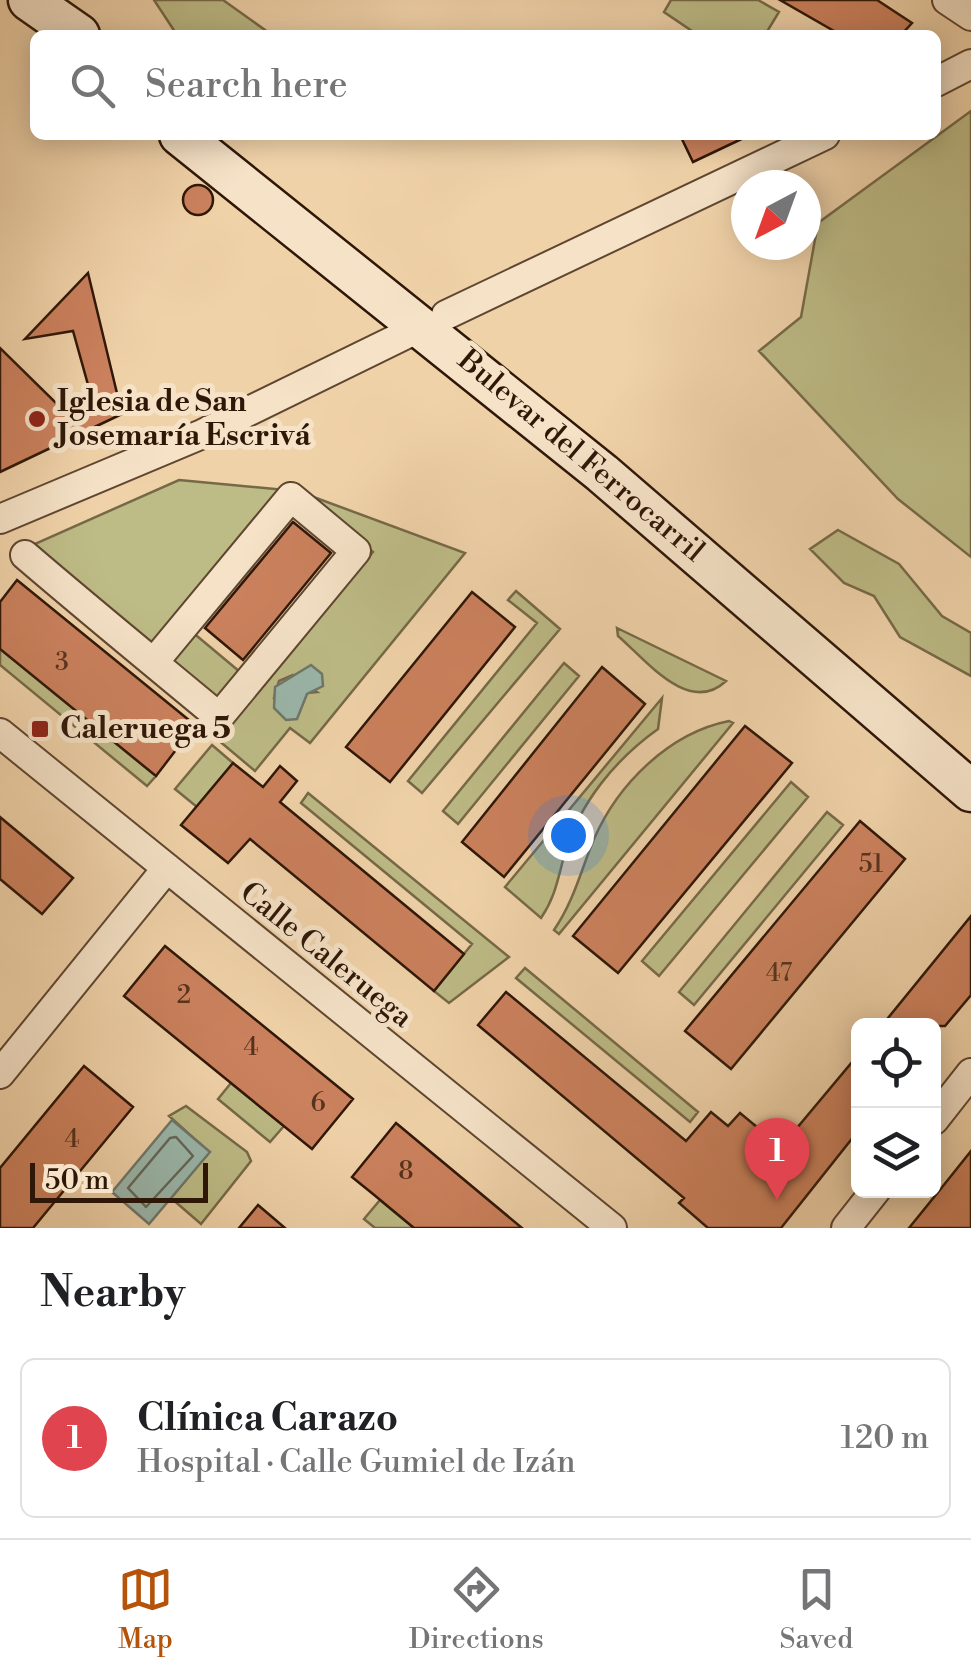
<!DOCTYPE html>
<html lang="en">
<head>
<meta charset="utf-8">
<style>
	body { margin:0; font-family:"Libre Bodoni",serif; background:#f2f2f2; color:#202124 }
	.controls { position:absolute; right:30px; bottom:30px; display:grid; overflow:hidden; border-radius:15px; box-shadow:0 5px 25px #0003 }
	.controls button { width:90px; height:90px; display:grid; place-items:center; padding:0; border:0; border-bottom:2px solid #e0e0e0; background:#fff; color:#202124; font:50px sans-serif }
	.compass { position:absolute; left:731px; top:170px; width:90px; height:90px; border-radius:50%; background:#fff; box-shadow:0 5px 25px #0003; rotate:221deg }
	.scale { position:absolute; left:30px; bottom:25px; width:178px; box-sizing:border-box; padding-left:10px; border:5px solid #2f1708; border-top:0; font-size:28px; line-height:35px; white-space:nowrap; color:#2f1708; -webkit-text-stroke:8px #f5e2c7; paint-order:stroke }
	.you { position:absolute; left:568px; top:835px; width:35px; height:35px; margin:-25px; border:8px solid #fff; border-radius:50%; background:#1a73e8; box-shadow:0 0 0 15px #1a73e833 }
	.badge { display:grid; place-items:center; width:65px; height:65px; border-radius:50%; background:#b45309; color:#fff; font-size:32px; font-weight:700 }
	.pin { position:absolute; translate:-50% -82px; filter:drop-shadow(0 2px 5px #0008) }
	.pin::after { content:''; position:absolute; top:52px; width:35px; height:30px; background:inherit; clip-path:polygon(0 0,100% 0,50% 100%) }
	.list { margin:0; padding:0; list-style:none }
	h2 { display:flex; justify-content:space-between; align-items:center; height:130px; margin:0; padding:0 40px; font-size:42px }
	h2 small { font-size:32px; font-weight:400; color:#757577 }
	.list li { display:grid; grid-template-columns:65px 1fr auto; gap:30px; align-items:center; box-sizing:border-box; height:160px; margin:0 20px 20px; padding:0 20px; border:2px solid #e0e0e0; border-radius:15px }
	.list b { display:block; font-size:38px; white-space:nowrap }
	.list p { margin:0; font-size:32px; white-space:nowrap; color:#757577 }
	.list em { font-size:32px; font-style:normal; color:#757577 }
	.icon { flex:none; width:55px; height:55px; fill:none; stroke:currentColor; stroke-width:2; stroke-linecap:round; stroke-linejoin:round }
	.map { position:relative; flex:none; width:971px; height:1228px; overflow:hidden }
	.search { position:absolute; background:#fff; box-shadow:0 5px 25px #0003; left:30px; right:30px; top:30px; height:110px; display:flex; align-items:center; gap:25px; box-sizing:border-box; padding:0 35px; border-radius:15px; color:#757577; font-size:38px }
	.sheet { height:310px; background:#fff }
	nav { display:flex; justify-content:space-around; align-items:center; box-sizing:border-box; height:140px; border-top:2px solid #e0e0e0; background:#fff; font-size:28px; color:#757577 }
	nav a { display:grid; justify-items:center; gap:5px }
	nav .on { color:#b45309 }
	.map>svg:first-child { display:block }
	.green { fill:#bdbb86; stroke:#766947; stroke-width:2.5; fill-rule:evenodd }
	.water { fill:#9ab7ab; stroke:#6f776a; stroke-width:2.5 }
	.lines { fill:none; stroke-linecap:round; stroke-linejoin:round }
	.shore { stroke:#64675a; stroke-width:2.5 }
	.building { fill:#cb815d; stroke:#2f1708; stroke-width:2.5 }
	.street-casing { stroke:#5f4630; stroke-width:32 }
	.secondary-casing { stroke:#2f1708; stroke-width:45 }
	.street { stroke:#f5e2c7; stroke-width:28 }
	.secondary { stroke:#f5e2c7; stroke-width:40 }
	.poi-dot { fill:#8f2418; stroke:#f5e2c7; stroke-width:4 }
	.labels { text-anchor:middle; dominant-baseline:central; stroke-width:10; stroke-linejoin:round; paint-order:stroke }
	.number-label { font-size:25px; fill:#56321d }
	.poi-label { font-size:30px; font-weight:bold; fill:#2f1708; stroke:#f5e2c7; text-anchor:start }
	.street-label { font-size:30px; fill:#2f1708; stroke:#f5e2c7 }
</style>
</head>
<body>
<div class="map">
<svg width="971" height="1228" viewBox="0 0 971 1228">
	<rect width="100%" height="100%" fill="#f0d2a9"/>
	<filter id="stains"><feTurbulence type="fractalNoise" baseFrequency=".002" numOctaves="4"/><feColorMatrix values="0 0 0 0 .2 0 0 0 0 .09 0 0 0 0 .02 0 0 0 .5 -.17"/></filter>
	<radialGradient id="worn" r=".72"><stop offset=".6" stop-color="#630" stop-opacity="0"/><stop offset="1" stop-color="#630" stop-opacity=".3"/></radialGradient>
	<path class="green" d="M154,0H223L272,35H177Z
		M671,0H758L779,12L765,35H698L664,12Z
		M971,111V557L898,499L759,351L801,317L818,223Z
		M179,480L286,490L154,650L28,547Z
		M300,492L465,553L310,743L290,728L255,771L217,739L373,552ZM293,675L317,692L307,693L301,701L274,698L279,681Z
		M838,530L899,564L942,616L971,633V676L900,637L874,596L844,583L810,549Z
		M516,591L560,629L422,793L408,781L537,623L508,600Z
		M617,628L726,681C689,716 646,660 618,636Z
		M191,631L240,672L215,702L165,661Z
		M0,649L156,776L147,786L0,665Z
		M564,663L579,676L458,824L443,811Z
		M662,698L658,729C616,759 580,802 565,853C558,877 556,896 541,918L505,887Z
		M729,721L733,723L559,934L554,930C574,901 581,870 594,839C618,784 669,733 729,721Z
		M212,745L233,763L197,807L175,789Z
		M791,782L808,797L659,976L642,961Z
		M308,793L509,957L449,1003L434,991L472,944L301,803Z
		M827,812L843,825L694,1005L679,992Z
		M525,968L698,1112L690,1122L666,1102L516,978Z
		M231,1083L284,1126L270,1142L218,1099Z
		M186,1106L247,1152L251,1161L201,1224L171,1198L209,1152L169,1116Z
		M380,1200L414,1228H375L364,1219Z"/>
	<path class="water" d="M311,665L322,674L323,686L307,694L297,719L286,720L274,708L275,687Z
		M172,1120L210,1152L149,1224L112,1192Z"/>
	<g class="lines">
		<path class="shore" d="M176,1137L193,1156L146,1207L128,1188L170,1138Z"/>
	</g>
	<path class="building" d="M780,0H877L912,23L901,35H841Z
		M680,135H750L693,162Z
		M183 200a15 15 0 1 1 30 0a15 15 0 1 1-30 0Z
		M88,273L122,414L0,472V348L61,408L90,392L73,331L25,339Z
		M293,522L331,553L243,660L205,628Z
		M17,580L195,725L156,776L0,649V602Z
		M472,592L515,627L390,782L346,747Z
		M602,667L645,704L504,877L462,842Z
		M745,726L792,763L618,973L573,936Z
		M233,763L263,787L280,766L297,781L280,802L464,954L434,991L250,839L228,863L181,825Z
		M0,817L73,878L42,914L0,879Z
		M860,821L905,859L731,1069L685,1031Z
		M971,916V995L945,1026H897L888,1018Z
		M165,946L353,1099L312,1149L124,996Z
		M506,992L686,1141L711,1112L728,1126L740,1113L781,1147L858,1055V1131L781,1228H708L679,1203L684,1198L478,1025Z
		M84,1066L133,1107L33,1228H0V1168Z
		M396,1123L522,1228H414L373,1194L352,1177Z
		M971,1151V1228H909L939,1191Z
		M258,1205L285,1228H239Z"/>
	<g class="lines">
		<g class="street-casing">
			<path id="street" d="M947,0L971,16
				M936,82L971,64
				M446,315L825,135
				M0,519L200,435L423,326
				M25,555C89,610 154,663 219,717L356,551L291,497L154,662
				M0,733L612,1228
				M0,1074L167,868
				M934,1120L971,1073
				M846,1228L876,1190"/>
		</g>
		<g class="secondary-casing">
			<path id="secondary" d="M29,0L79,35
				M180,135L602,473L971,791"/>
		</g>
		<use href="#street" class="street"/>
		<use href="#secondary" class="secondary"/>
	</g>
	<g class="poi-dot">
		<circle cx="37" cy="419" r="10"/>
		<rect x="30" y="719" width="20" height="20" rx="5"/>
	</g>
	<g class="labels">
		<g class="number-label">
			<text x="62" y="662">3</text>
			<text x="871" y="864">51</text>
			<text x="779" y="973">47</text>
			<text x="184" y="995">2</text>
			<text x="251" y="1047">4</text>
			<text x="318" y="1103">6</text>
			<text x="72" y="1139">4</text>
			<text x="406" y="1171">8</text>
		</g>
		<g class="poi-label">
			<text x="57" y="402">Iglesia de San<tspan x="57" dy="34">Josemaría Escrivá</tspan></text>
			<text x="60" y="729">Caleruega 5</text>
		</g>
		<g class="street-label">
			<text transform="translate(581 456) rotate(40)">Bulevar del Ferrocarril</text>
			<text transform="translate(326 955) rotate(39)">Calle Caleruega</text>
		</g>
	</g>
	<rect width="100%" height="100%" filter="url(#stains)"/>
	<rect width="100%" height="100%" fill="url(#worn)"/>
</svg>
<div class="controls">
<button><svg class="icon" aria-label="locate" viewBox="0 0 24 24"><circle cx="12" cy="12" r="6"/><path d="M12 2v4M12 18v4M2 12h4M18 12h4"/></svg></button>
<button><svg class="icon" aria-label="layers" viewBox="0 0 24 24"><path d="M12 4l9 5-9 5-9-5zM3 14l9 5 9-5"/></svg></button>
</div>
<svg class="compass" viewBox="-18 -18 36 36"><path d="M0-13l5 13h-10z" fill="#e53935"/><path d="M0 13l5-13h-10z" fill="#757577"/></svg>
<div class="scale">50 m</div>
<div class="you"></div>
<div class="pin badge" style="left:777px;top:1200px;background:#e0444e">1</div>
<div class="search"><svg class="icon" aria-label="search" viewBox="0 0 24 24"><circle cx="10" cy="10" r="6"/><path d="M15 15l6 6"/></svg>Search here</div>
</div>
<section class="sheet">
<h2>Nearby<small></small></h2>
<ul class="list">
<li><span class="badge" style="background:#e0444e">1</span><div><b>Clínica Carazo</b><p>Hospital · Calle Gumiel de Izán</p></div><em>120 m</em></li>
</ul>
</section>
<nav>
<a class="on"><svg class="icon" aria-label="map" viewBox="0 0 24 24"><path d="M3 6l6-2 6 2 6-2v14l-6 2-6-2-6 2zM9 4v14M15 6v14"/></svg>Map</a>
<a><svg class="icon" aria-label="directions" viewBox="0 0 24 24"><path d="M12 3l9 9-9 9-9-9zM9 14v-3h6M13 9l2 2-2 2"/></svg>Directions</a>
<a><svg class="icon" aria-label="saved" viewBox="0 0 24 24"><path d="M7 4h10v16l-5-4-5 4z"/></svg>Saved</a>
</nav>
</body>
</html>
